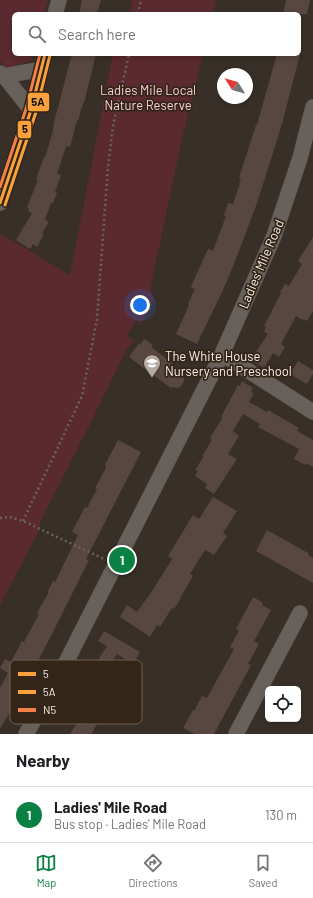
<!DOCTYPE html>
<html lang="en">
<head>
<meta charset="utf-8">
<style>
	body { margin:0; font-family:Barlow,sans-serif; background:#f2f2f2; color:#202124 }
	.controls { position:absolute; right:12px; bottom:12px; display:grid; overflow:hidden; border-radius:6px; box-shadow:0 2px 6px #0003 }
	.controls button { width:36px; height:36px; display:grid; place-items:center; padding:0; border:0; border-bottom:1px solid #e0e0e0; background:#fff; color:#202124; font:20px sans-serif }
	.compass { position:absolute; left:217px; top:68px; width:36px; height:36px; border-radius:50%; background:#fff; box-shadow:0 2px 6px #0003; rotate:307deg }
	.you { position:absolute; left:140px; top:305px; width:14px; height:14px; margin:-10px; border:3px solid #fff; border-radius:50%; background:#1a73e8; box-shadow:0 0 0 6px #1a73e833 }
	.badge { display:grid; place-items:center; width:26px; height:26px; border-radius:50%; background:#0b8043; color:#fff; font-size:13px; font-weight:700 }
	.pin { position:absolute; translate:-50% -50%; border:2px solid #fff; box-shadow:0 1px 4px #0006 }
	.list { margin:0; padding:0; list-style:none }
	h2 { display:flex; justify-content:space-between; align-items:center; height:52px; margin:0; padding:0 16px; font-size:17px }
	h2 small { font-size:13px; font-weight:400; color:#757577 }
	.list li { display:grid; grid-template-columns:26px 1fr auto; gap:12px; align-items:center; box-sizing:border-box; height:56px; padding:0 16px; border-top:1px solid #e0e0e0 }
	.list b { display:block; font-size:15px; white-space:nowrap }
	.list p { margin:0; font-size:13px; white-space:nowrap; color:#757577 }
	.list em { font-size:13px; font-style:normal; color:#757577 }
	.icon { flex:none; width:22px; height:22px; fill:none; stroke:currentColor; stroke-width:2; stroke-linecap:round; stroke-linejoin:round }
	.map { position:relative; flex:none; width:313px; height:734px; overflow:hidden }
	.search { position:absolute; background:#fff; box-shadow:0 2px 6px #0003; left:12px; right:12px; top:12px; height:44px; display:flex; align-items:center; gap:10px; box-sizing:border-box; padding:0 14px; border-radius:6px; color:#757577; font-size:15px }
	.sheet { height:108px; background:#fff }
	nav { display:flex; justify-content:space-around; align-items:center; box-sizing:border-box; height:56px; border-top:1px solid #e0e0e0; background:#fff; font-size:11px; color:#757577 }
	nav a { display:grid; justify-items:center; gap:2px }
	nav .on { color:#0b8043 }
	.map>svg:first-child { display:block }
	.green { fill:#5b2a31 }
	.building { fill:#574740 }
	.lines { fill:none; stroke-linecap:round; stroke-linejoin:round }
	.street-casing { stroke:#564f48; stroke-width:16 }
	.path { stroke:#69635e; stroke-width:2.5; stroke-dasharray:2 3; stroke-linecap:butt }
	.street { stroke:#68615b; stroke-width:15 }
	.bus-1-casing { stroke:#332518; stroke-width:6 }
	.bus-2-casing { stroke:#332518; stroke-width:6 }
	.bus-3-casing { stroke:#332518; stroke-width:6 }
	.bus-1 { stroke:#f9a23c; stroke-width:3 }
	.bus-2 { stroke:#f9a23c; stroke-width:3 }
	.bus-3 { stroke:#f78048; stroke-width:3 }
	.labels { text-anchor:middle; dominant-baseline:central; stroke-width:3.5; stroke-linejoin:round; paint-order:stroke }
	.park-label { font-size:13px; fill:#f8ccd0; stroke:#332518 }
	.street-label { font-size:13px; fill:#f7ede4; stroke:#332518 }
	.poi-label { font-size:13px; fill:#f7ede4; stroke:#332518; text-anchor:start }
	.key { fill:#332518; stroke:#6e6155; stroke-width:1 }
	.key-label { font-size:11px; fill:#f7ede4 }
	.line-badge { stroke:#332518; stroke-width:1.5 }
	.pale-badge-label { font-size:11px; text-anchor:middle; font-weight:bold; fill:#111 }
</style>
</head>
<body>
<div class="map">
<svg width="313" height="734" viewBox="0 0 313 734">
	<rect width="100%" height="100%" fill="#383028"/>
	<path class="green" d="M0,0H48L44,14H14V54H33L31,61L7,68L0,61Z
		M133,0H216L213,14H129Z
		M113,54H203L182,138L150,290L154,300L142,323L136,320L127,335L134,341L126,350L90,424L40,522L39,530L0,605V236L1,234L70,275Z"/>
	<path class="building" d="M82,0H101L97,14H79Z
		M286,0H310L307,14H283Z
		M72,54H96L84,103H83L78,121L77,120L70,147L66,146L57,174L61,175L55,192L57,193L53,203H51L45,220L49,222L42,233L44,234L37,247L33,244L30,249L16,240L32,213L28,211L29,208L27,207L38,180L36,179L44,157H45L50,141L54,126H53Z
		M277,54H300L282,124L257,203L234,264L223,290L197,344L176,334L189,305L188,304L195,289L191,288L193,282L208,249L213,251L226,216L224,215L228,203L233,204L240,183H239L241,179L239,178L256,125H257Z
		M313,237V311L307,321L303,319L302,320L296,316L281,344L285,347L279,357L273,353L264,368L253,361L258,353L256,352L268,334L264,332L266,327L264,326L281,293L280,292L285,284L289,286L302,264L298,261Z
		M144,339L153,345L151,347L172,363L171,364L184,374V381L182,385L178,388L172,387L171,388L129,357L139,343L140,345Z
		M298,361L313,370V374L307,384L290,374Z
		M242,381L253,388L251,392L254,393L249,402L267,412L268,410L299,428L297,431L313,440V467L306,463L305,465L294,459L299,449L258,427L260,424L243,414L233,431L239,436L228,454L237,459L214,494L205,488L207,484L195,476L198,471L195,470L204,456H202L212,440L210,438L223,417H221L238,385L240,386Z
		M118,440L141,452L86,559L89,560L50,638L20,695L0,729V688L8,673L0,668L5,659L11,662L22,641L24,642L39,614L37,613L49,592L48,591L53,581L55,582L78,535L72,532L85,507L87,508L97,489L95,488L106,468L105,465Z
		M213,497L237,511L223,533L227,536L214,555L205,550L190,574L193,576L180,598H181L174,609L172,608L160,627L157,625L150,637L120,617L127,605L137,612L142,605L154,588L172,559L168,556L193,515L199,519Z
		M267,530L308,553V555L313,558V583L256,551Z
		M253,597L263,603L262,605L271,610L254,641L259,644L248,664L251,665L214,734H195L183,728L193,710L194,711L202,696L207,698L234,649L230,647L239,631L236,629Z
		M104,631L140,652L133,664L117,654L109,667L98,660L107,646L98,641Z
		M105,670L126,683L99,724L98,723L91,734H70L80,719L82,720L101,690L98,688L102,682L99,680Z"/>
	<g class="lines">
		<g class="street-casing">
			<path id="street" d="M55,14L59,0
				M0,73L4,76L31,110
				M4,76L42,69
				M0,203L31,110L45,54
				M222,354L313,412
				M26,734L53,688L222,354L274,236L300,158L313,107
				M236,734L300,613"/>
		</g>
		<path class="path" d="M138,14L141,0
			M0,518L10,517L23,521L104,559
			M23,521L82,396L97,319L108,167L113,126L129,54"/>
		<use href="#street" class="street"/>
		<g class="bus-1-casing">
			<path id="bus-1" d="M0,203L31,110L45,54"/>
		</g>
		<g class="bus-2-casing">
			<path id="bus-2" d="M5,205L36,112L50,55"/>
		</g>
		<g class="bus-3-casing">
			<path id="bus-3" d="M0,187L26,109L40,54"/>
		</g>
		<use href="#bus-1" class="bus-1"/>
		<use href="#bus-2" class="bus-2"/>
		<use href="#bus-3" class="bus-3"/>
	</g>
	<defs>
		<g id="school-pin" transform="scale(0.9)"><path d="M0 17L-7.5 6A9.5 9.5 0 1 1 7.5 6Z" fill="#b4aba2" stroke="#332518"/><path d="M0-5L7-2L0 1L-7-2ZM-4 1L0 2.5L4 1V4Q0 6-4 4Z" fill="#fff"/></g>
	</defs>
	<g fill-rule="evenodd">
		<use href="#school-pin" x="152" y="363"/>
	</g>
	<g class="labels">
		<g class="park-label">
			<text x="148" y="90">Ladies Mile Local<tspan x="148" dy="15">Nature Reserve</tspan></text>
		</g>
		<g class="street-label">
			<text transform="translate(261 264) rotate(-67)">Ladies' Mile Road</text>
		</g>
		<g class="poi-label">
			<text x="165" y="356">The White House<tspan x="165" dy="15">Nursery and Preschool</tspan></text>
		</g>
	</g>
	<rect x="10" y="660" width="132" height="64" rx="6" class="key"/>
	<rect x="18" y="672" width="18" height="4" fill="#f9a23c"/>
	<rect x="18" y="690" width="18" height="4" fill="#f9a23c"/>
	<rect x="18" y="708" width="18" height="4" fill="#f78048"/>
	<g class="key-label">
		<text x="43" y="678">5</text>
		<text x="43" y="696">5A</text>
		<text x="43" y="714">N5</text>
	</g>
	<g class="line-badge">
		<rect x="27" y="92" width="23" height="20" rx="4" fill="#f9a23c"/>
		<rect x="17" y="120" width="15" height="19" rx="4" fill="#f9a23c"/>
	</g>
	<g class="pale-badge-label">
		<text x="38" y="106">5A</text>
		<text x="25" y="133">5</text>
	</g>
</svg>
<div class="controls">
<button><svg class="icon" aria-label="locate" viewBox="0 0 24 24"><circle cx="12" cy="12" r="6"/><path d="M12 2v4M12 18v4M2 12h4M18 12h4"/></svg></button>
</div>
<svg class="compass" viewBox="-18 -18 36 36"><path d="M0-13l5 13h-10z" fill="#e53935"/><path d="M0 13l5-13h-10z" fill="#757577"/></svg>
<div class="you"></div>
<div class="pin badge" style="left:122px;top:560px">1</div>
<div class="search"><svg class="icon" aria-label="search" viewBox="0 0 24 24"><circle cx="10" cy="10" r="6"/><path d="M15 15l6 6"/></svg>Search here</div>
</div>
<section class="sheet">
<h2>Nearby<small></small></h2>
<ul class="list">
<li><span class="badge">1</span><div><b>Ladies' Mile Road</b><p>Bus stop · Ladies' Mile Road</p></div><em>130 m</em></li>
</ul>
</section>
<nav>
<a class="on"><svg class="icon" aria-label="map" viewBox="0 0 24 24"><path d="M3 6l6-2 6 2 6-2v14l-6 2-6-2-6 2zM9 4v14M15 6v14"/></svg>Map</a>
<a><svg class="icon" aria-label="directions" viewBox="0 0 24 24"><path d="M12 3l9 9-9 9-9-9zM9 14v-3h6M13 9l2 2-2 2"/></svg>Directions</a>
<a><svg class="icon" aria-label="saved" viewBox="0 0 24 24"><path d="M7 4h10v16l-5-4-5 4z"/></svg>Saved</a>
</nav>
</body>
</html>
